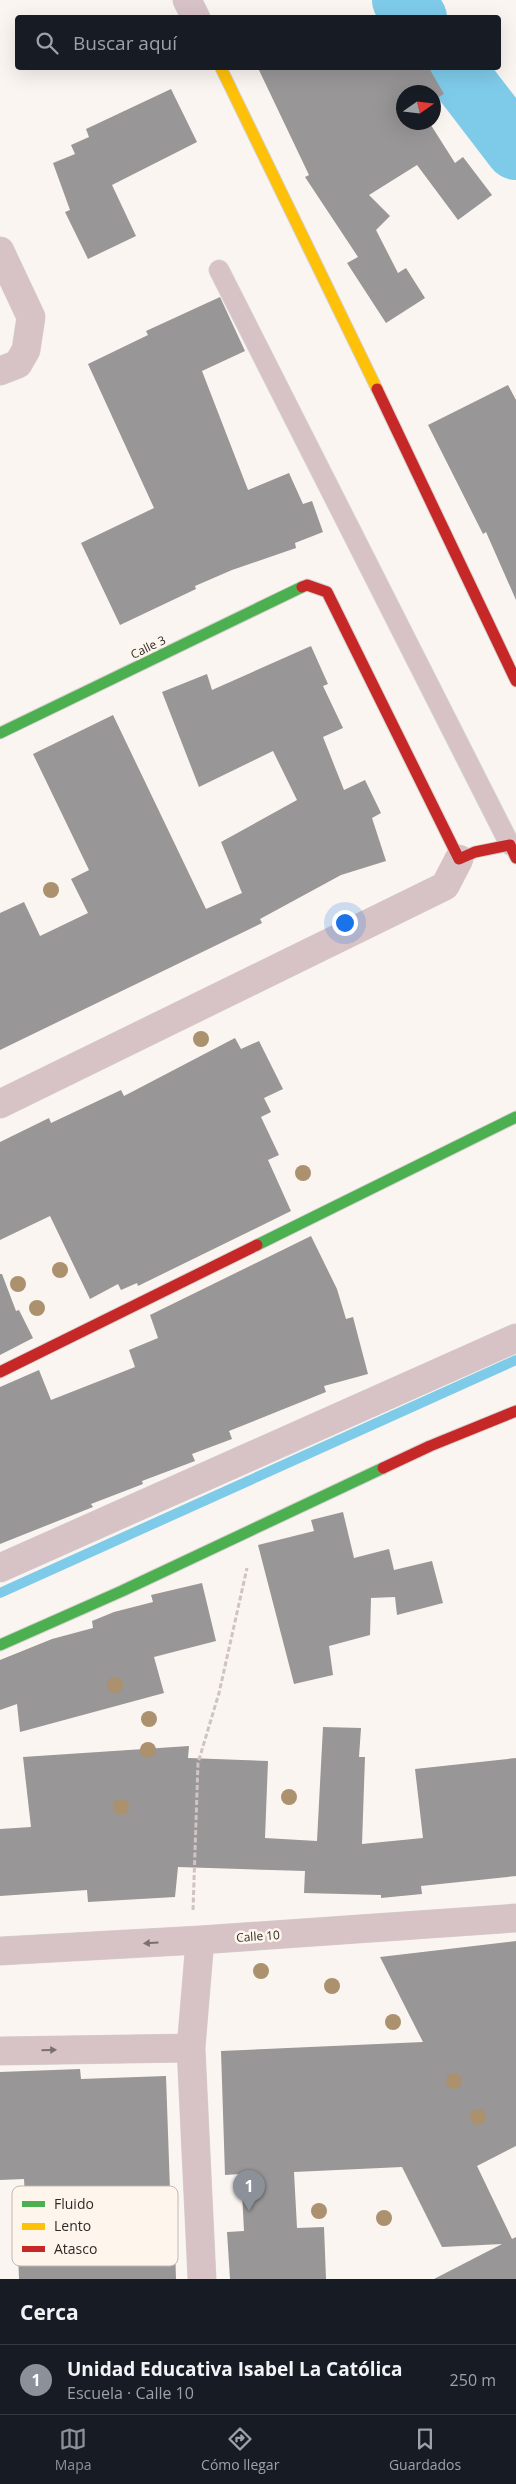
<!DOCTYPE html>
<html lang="es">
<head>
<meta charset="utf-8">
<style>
	body { margin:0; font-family:"Open Sans",sans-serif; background:#242831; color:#f1f3f6 }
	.compass { position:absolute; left:396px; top:85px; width:45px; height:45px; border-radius:50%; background:#171b24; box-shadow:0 5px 20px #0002; rotate:76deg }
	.you { position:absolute; left:344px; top:922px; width:18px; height:18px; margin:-12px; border:4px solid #fff; border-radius:50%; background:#1a73e8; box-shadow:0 0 0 8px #1a73e833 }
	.badge { display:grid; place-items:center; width:32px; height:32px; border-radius:50%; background:#8c9099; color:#fff; font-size:16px; font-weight:700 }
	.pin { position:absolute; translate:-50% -41px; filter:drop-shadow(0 1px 2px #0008) }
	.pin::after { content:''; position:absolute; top:26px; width:18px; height:15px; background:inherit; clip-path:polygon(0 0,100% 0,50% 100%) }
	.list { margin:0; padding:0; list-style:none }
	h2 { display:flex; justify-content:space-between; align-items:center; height:65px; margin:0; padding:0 20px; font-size:21px }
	h2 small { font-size:16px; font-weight:400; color:#9ea1a6 }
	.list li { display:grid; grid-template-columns:32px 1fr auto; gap:15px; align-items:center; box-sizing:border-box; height:70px; padding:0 20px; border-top:1px solid #363941 }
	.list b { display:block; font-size:19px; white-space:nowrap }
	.list p { margin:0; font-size:16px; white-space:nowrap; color:#9ea1a6 }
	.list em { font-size:16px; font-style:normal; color:#9ea1a6 }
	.icon { flex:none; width:28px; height:28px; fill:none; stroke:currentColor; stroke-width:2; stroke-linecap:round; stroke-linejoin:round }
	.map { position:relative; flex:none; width:516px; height:2279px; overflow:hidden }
	.search { position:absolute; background:#171b24; box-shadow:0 5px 20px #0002; left:15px; right:15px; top:15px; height:55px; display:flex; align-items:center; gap:12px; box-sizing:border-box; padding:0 18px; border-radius:5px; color:#9ea1a6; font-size:19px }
	.sheet { height:135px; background:#171b24 }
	nav { display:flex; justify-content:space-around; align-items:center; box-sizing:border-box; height:70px; border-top:1px solid #363941; background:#171b24; font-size:14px; color:#9ea1a6 }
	nav a { display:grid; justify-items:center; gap:2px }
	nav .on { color:#8c9099 }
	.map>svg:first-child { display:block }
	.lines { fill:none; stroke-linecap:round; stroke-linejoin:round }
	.stream { stroke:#7ecbe9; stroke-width:10 }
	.river { stroke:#7ecbe9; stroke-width:62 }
	.building { fill:#989696 }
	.lane-casing { stroke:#d5d1ce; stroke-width:21 }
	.street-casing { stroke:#d5d1ce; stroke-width:29 }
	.fast-casing { stroke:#d5d1ce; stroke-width:13 }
	.slow-casing { stroke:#d5d1ce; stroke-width:13 }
	.jam-casing { stroke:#d5d1ce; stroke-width:13 }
	.path { stroke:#d0c3c3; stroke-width:3; stroke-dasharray:5 2.5; stroke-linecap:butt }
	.lane { stroke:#d7c2c6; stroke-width:19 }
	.street { stroke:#d7c2c6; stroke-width:28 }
	.fast { stroke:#4caf50; stroke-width:11 }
	.slow { stroke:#ffc107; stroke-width:11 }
	.jam { stroke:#c62828; stroke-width:11 }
	.tree { fill:#ab916e }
	.oneway { fill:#7b706f }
	.labels { text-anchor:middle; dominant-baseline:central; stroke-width:5; stroke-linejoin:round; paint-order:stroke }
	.street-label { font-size:12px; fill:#2f2c28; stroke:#fef5ed }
	.key { fill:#fef5ed; stroke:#c0b9b2; stroke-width:1 }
	.key-label { font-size:14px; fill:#2f2c28 }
</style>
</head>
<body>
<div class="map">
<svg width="516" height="2279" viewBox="0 0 516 2279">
	<rect width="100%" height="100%" fill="#faf5f1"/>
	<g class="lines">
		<path class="stream" d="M0,1593L516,1360"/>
		<path class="river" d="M403,0L416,18
			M454,68L516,149"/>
	</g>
	<path class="building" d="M258,68H429L444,94L434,100V92H404V122H429L455,163L463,157L492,195L458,220L417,165L369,195L390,216L376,230L398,273L406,268L425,298L386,323L347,263L358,257L305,177L309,175Z
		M171,89L197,142L112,185L136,236L88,259L65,212L70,210L53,163L75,154L71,145L89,137L86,129Z
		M220,297L245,351L202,371L248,490L289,473L303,504L312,501L323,532L295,543L296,548L232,570L195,586L196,589L120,625L81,543L154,508L88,364L148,335L146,331Z
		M508,385L516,400V600L486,532L483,534L428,425Z
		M311,646L328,684L323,686L343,728L323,737L344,790L365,780L381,813L372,818L386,861L341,875L260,919L262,923L0,1050V913L24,902L40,936L88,913L71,879L89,870L33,754L113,715L206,909L242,893L221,842L297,800L273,751L199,787L162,692L207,674L212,690Z
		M235,1038L241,1049L259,1041L283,1089L264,1098L271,1112L261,1117L279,1155L268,1160L291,1211L138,1286L137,1283L121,1290L118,1284L90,1299L50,1216L0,1240V1142L49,1118L51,1123L121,1090L124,1096Z
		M311,1236L337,1289L346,1319L353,1317L368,1374L324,1386L326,1392L229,1431L232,1439L192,1454L195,1461L142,1481L143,1484L91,1504L93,1507L0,1544V1387L39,1370L51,1400L135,1367L129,1350L158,1338L150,1315Z
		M0,1274H2L16,1311L19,1310L33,1338L0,1355Z
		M343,1512L354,1558L389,1549L394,1570L432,1561L443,1603L397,1615L395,1597L371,1598L370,1635L329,1646L333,1675L294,1684L258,1545L314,1531L311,1520Z
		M202,1583L216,1641L154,1657L164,1693L20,1732L17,1704L0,1710V1660L52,1639L93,1628L92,1621L114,1612L153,1602L151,1595Z
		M323,1727L361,1728L359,1757H365L362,1844L423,1838L415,1769L516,1758V1876L421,1886L422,1894L381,1898V1895L304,1893L305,1871L178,1867L175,1897L88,1902L87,1890L0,1896V1829L31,1827L23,1757L189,1746L188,1758L268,1761L265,1838L317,1841Z
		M516,1941V2146L477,2166L512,2239L516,2237V2279H434L502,2244L442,2247L402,2167L294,2172L297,2228L324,2227L326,2279H230L227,2232L244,2231L241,2174L225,2175L221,2051L423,2042L380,1957Z
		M80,2069L81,2079L166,2076L172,2247H175L176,2279H19L18,2254L50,2252L48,2196L25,2197L24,2179L0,2180V2072Z"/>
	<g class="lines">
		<g class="lane-casing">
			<path id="lane" d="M219,270L510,845"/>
		</g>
		<g class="street-casing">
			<path id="street" d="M187,0L196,18
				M0,251L31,317L26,350L18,364L0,371
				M0,1104L445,886L459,859
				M0,1568L516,1338
				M200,1940L191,2048L202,2279
				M0,1951L200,1940L516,1918
				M0,2051L191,2048"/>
		</g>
		<g class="fast-casing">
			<path id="fast" d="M0,733L302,587
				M257,1245L516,1117
				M0,1645L122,1591L383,1468"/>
		</g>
		<g class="slow-casing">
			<path id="slow" d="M221,68L377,389"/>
		</g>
		<g class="jam-casing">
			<path id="jam" d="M377,389L516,681
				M302,587L307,585L327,592L459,859L475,852L510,845L516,858
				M0,1372L257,1245
				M383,1468L430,1446L516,1411"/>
		</g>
		<path class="path" d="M193,1910L198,1763L219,1693L247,1568"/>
		<use href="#lane" class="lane"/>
		<use href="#street" class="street"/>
		<use href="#fast" class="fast"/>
		<use href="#slow" class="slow"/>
		<use href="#jam" class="jam"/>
	</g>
	<g class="tree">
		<circle cx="51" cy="890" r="8"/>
		<circle cx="201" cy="1039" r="8"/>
		<circle cx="303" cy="1173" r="8"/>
		<circle cx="60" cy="1270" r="8"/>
		<circle cx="18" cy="1284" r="8"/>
		<circle cx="37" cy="1308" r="8"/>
		<circle cx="115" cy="1685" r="8"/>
		<circle cx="149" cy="1719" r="8"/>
		<circle cx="148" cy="1750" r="8"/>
		<circle cx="289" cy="1797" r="8"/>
		<circle cx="121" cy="1807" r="8"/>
		<circle cx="261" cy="1971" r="8"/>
		<circle cx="332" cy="1986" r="8"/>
		<circle cx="393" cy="2022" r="8"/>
		<circle cx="454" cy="2081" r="8"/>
		<circle cx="478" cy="2117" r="8"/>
		<circle cx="319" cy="2211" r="8"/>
		<circle cx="384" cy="2218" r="8"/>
	</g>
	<defs><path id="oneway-solid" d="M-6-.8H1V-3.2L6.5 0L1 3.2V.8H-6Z" transform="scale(1.25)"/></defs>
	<g class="oneway">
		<use href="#oneway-solid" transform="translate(151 1943) rotate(177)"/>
		<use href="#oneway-solid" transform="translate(49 2050) rotate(-1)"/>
	</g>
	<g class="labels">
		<g class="street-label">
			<text transform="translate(148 647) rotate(-26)">Calle 3</text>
			<text transform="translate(258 1936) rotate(-4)">Calle 10</text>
		</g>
	</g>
	<rect x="12" y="2186" width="166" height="80" rx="8" class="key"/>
	<rect x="22" y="2201" width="23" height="6" fill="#4caf50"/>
	<rect x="22" y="2223" width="23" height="7" fill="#ffc107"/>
	<rect x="22" y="2246" width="23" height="6" fill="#c62828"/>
	<g class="key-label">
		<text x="54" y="2209">Fluido</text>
		<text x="54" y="2231">Lento</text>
		<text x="54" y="2254">Atasco</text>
	</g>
</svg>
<svg class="compass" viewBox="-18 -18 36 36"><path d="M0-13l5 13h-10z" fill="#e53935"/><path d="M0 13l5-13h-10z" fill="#9ea1a6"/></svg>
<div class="you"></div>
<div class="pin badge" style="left:249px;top:2211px">1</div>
<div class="search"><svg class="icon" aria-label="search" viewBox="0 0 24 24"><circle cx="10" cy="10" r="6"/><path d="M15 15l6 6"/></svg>Buscar aquí</div>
</div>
<section class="sheet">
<h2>Cerca<small></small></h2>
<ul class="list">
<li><span class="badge">1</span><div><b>Unidad Educativa Isabel La Católica</b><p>Escuela · Calle 10</p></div><em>250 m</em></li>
</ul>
</section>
<nav>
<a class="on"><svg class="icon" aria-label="map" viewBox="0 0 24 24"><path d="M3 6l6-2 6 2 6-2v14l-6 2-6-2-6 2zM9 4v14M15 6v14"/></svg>Mapa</a>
<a><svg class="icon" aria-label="directions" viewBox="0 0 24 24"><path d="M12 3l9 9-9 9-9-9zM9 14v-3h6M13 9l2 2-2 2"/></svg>Cómo llegar</a>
<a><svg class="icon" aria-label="saved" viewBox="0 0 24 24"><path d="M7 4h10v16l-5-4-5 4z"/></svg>Guardados</a>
</nav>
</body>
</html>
